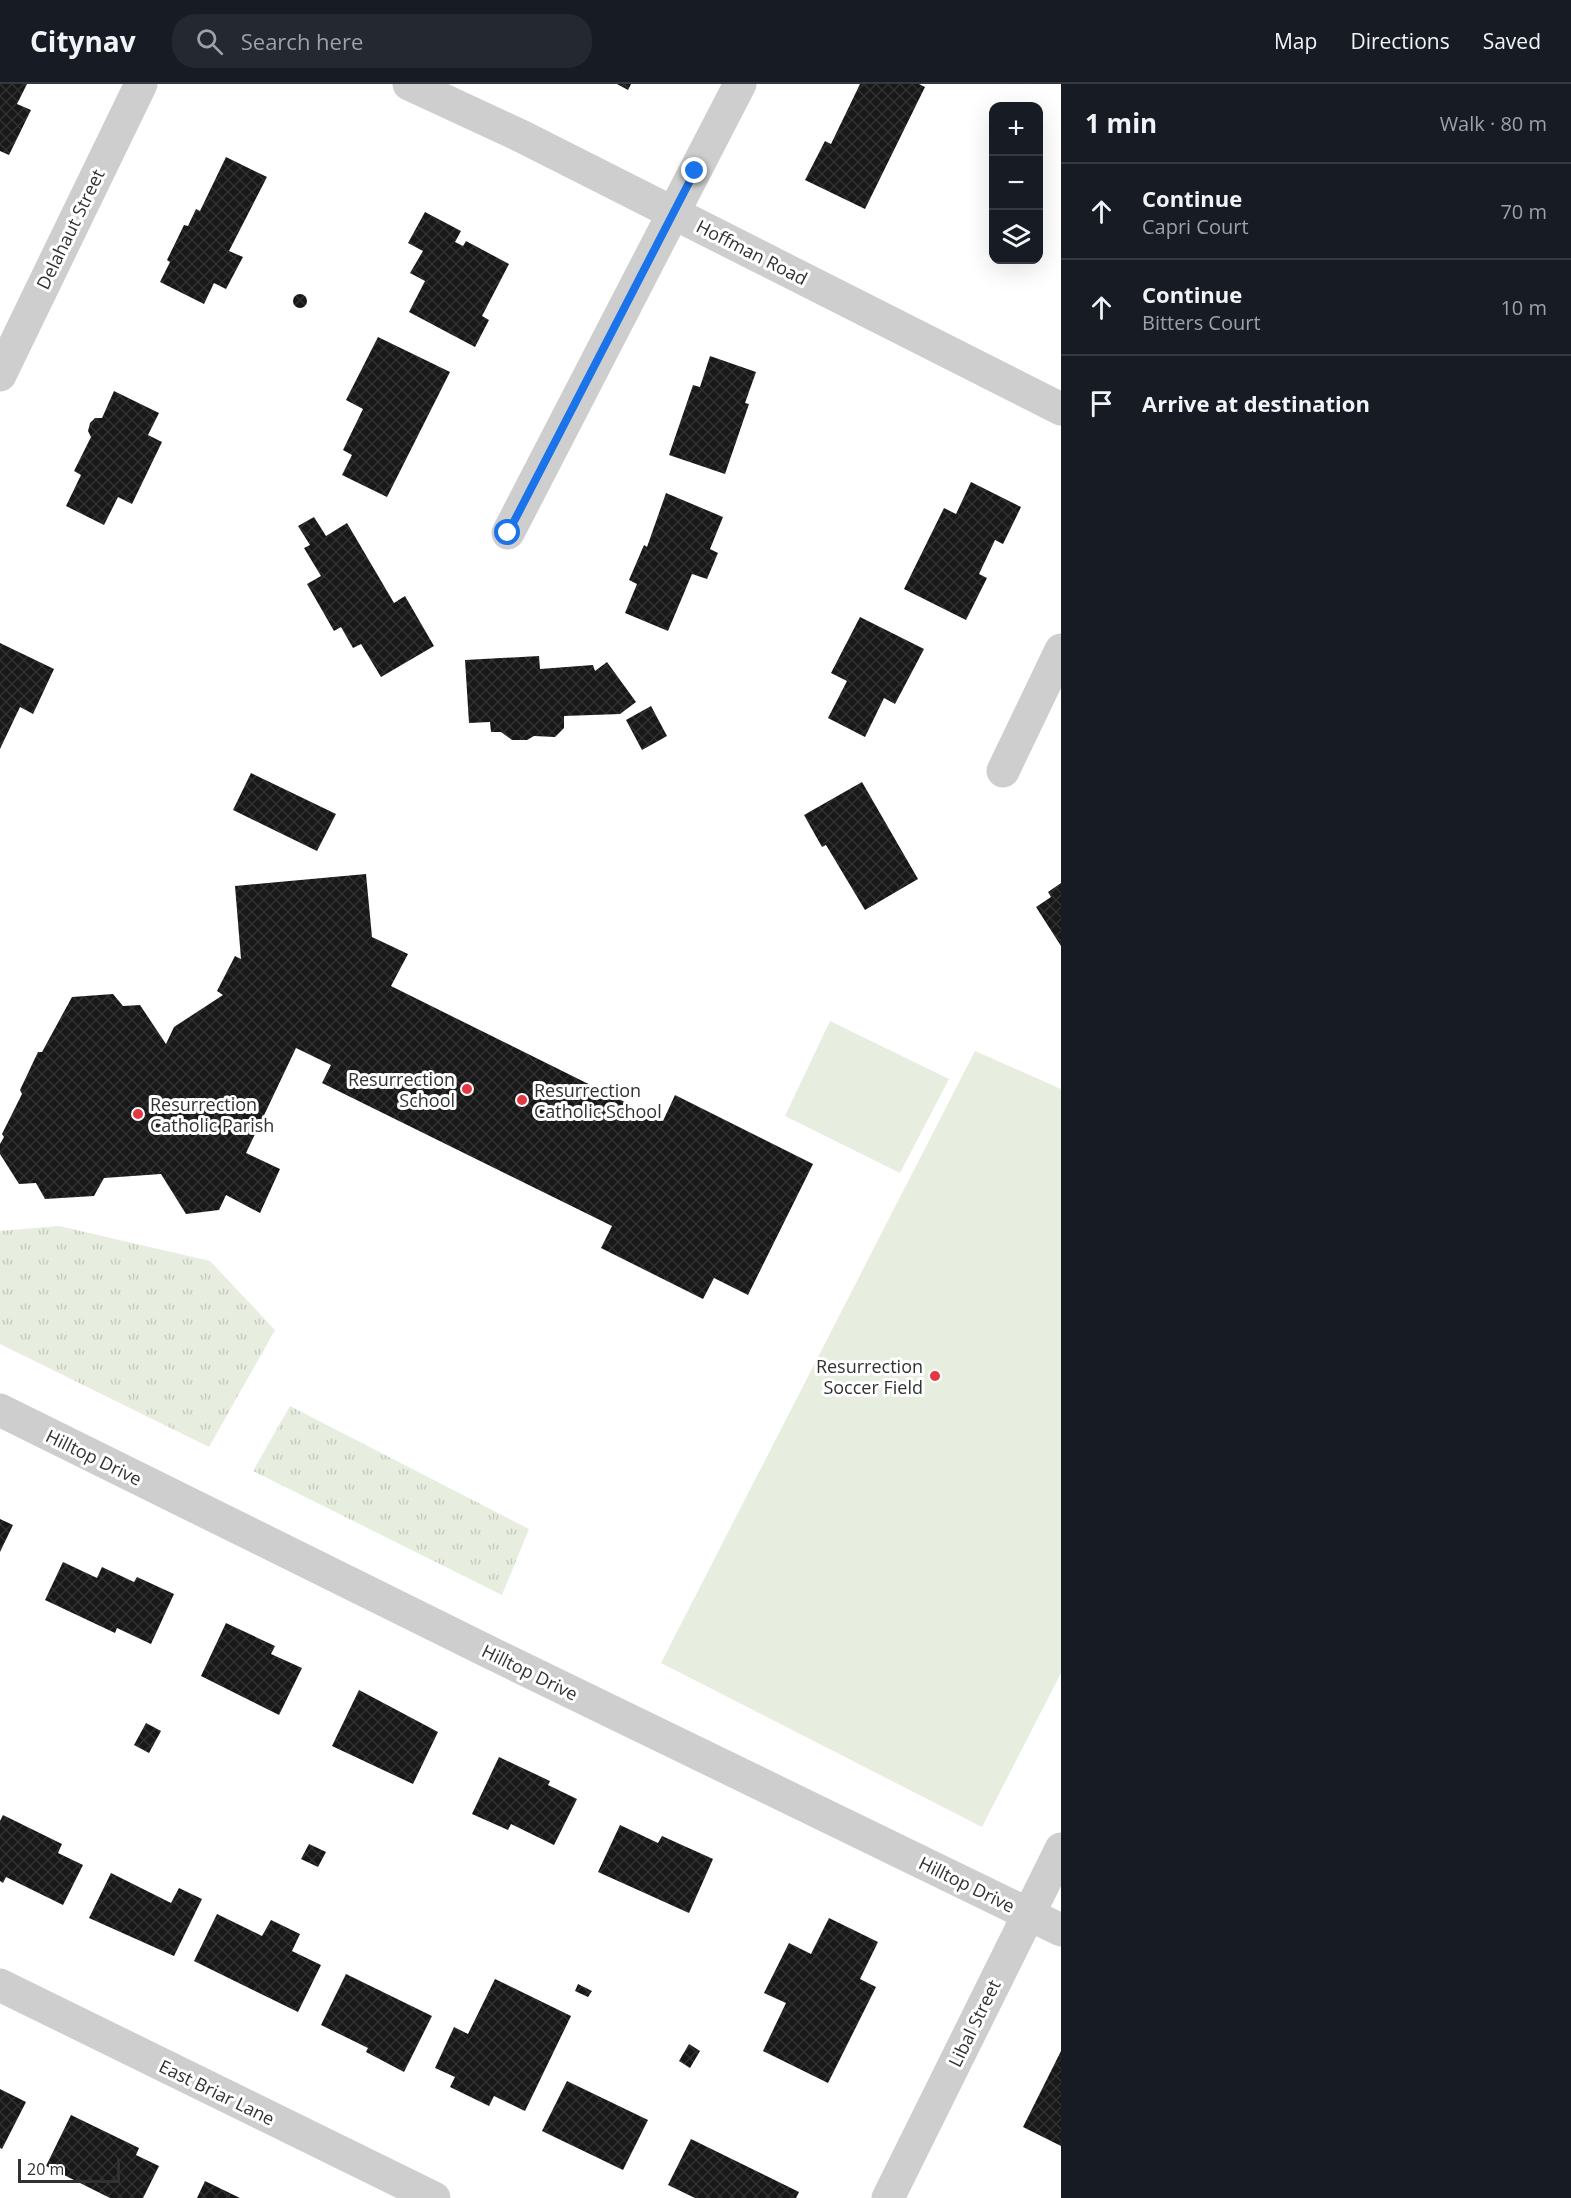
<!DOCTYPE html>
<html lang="en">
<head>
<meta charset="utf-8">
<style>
	body { margin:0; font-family:"Open Sans",sans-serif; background:#242831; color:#f1f3f6 }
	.controls { position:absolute; right:18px; top:18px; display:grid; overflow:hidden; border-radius:12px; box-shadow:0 6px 24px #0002 }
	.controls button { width:54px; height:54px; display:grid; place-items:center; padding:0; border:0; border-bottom:2px solid #363941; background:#171b24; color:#f1f3f6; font:30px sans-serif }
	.scale { position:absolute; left:18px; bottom:15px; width:102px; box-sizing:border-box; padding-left:6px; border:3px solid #313131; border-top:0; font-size:16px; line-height:21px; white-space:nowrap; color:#313131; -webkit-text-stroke:4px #fff; paint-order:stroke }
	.stop { position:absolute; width:18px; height:18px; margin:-14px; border:4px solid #1a73e8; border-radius:50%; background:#fff }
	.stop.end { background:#1a73e8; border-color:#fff; box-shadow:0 2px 6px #0008 }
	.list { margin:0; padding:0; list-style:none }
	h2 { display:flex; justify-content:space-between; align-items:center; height:78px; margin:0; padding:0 24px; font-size:26px }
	h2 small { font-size:20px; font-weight:400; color:#9ea1a6 }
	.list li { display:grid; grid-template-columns:39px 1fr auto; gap:18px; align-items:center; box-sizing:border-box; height:96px; padding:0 24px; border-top:2px solid #363941 }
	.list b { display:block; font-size:22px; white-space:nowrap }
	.list p { margin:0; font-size:20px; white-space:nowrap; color:#9ea1a6 }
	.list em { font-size:20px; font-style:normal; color:#9ea1a6 }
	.icon { flex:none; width:33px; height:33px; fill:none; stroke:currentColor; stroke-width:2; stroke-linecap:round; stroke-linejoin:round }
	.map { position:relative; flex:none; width:1061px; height:2114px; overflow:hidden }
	header { display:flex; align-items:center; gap:36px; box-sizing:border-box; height:84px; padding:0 30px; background:#171b24; border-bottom:2px solid #363941 }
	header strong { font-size:28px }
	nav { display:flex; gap:33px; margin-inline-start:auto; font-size:21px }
	.search { width:420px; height:54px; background:#242831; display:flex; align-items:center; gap:15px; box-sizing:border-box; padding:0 21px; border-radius:24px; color:#9ea1a6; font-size:22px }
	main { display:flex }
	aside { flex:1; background:#171b24 }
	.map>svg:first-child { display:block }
	.grass { fill:url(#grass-tufts) }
	.park { fill:#e7eddf }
	.building { fill:url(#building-cross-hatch) }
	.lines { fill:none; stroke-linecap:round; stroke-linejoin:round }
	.minor { stroke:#cecece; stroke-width:33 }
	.route { stroke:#1a73e8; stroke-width:8 }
	.poi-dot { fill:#e43744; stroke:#fff; stroke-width:2 }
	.labels { text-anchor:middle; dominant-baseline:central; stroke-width:6; stroke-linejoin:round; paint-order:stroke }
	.street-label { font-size:18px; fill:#313131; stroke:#fff }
	.poi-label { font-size:18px; fill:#313131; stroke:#fff; text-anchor:end }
</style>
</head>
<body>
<header>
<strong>Citynav</strong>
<div class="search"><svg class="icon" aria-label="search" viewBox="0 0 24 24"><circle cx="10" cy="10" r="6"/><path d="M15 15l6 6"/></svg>Search here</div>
<nav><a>Map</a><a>Directions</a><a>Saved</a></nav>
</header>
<main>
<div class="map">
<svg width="1061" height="2114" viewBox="0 0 1061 2114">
	<defs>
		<pattern id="grass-tufts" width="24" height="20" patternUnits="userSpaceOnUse" patternTransform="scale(1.5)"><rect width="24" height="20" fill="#e7eddf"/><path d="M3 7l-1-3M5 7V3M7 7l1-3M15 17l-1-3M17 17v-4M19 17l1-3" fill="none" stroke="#c7ccc0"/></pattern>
		<pattern id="building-cross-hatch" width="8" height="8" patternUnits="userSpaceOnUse" patternTransform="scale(1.5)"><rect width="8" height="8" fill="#181818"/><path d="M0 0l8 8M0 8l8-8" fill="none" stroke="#313131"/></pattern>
	</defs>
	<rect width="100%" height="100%" fill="#fff"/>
	<path class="grass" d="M59,1142L210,1177L275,1246L209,1363L0,1260V1147Z
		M290,1322L529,1445L502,1511L253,1387Z"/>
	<path class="park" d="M830,937L949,995L900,1089L785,1032Z
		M975,967L1061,1005V1589L982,1743L661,1579Z"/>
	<path class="building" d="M0,0H27L17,20L31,26L9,71L0,67Z
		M617,0H631L628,6Z
		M860,0H919L925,3L865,125L805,96L825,57L831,60Z
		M226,73L267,93L229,167L243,173L226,205L214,199L204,220L160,198L170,178L167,176L184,141L188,142L196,125L200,127Z
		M425,128L461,147L455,158L463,162L466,157L509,180L482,232L489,236L475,263L409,228L425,197L410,189L423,167L408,159Z
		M293 217a7 7 0 1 1 14 0a7 7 0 1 1-14 0Z
		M378,253L450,288L387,413L342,391L352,371L343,366L363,325L346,316Z
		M710,272L756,288L745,319L749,320L725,390L669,371L693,301L700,303Z
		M114,307L159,329L148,351L162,358L132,420L118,413L104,441L66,422L81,391L74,387L91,353L88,347L90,339L95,334H102Z
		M971,398L1021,423L1003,460L995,456L979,490L987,494L966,536L904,505L944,424L956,430Z
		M666,409L723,433L710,465L718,469L707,495L692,490L668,547L625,529L637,500L629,496L644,461L647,463Z
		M314,433L326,452L347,439L394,519L405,512L434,562L381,593L361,560L353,564L341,543L334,547L307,500L321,492L304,464L310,461L298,442Z
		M860,533L924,565L895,620L884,614L865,653L828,634L847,597L831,589Z
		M0,559L54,585L33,630L20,623L0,665Z
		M539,572L540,585L593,581L595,587L607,578L636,618L620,630L564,632V644L555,653L534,652L527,656H512L501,648H491L490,638L469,639L465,576Z
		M651,622L667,652L642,666L626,636Z
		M251,689L336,730L317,767L233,726Z
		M862,698L918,795L865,826L826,761L822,763L804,731Z
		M366,790L372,853L408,870L391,902L663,1037L675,1011L813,1080L748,1211L714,1194L703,1215L601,1164L612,1142L322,999L331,981L296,964L246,1069L280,1085L260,1129L226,1111L219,1126L186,1130L161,1090L104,1094L94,1112L45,1115L36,1099L19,1100L0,1070V1060L4,1053L2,1050L22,1010L20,1006L38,968H42L72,913L113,910L123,922L140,921L166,960L174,943L223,911L217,907L235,872L241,875L235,802Z
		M1061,799V862L1036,823L1051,813L1048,808Z
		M0,1435L13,1441L0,1468Z
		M63,1478L97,1494L102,1483L134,1498L137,1493L174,1510L151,1560L117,1544L115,1549L45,1516Z
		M226,1539L275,1562L271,1570L302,1584L279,1631L201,1592Z
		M359,1606L438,1648L413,1700L332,1662Z
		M146,1639L161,1647L149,1669L134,1661Z
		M499,1673L550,1697L548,1701L577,1715L554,1761L511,1740L508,1746L472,1730Z
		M3,1731L62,1760L58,1769L83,1781L63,1821L6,1793L3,1799L0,1797V1737Z
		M620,1741L658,1759L662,1752L713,1775L689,1829L598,1788Z
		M309,1760L326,1768L318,1783L301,1775Z
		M111,1789L171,1819L179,1804L202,1815L174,1872L89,1834Z
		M217,1830L262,1852L271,1836L300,1850L292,1867L321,1881L298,1928L194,1877Z
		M829,1834L878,1858L860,1895L876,1903L828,1999L763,1967L786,1919L764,1909L789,1859L811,1870Z
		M346,1890L432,1932L404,1988L366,1968L368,1964L321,1941Z
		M495,1895L571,1932L525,2027L494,2012L489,2022L450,2003L455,1993L435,1984L454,1943L468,1950Z
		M578,1900L592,1907L588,1913L575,1907Z
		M689,1960L700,1967L690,1984L679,1977Z
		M1061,1967V2062L1023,2043Z
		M567,1997L648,2036L623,2086L542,2047Z
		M0,2005L26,2018L2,2065L0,2064Z
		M71,2031L139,2064L136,2071L159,2082L143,2114H110L46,2082Z
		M691,2055L799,2108L796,2114H695L668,2101Z
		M205,2097L240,2114H197Z"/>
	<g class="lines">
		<path class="minor" d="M409,0L521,52L1061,325
			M0,291L141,0
			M508,449L740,0
			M1003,687L1061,566
			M0,1326L493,1570L1061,1846
			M0,1901L434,2114
			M888,2114L1061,1765"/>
	</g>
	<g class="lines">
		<path class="route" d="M508,449L695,87"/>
	</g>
	<g class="poi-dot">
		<circle cx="467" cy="1005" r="6"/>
		<circle cx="522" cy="1016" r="6"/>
		<circle cx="138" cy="1030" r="6"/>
		<circle cx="935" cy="1292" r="6"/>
	</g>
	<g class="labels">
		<g class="street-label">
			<text transform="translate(70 145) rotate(-64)">Delahaut Street</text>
			<text transform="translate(752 168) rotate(27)">Hoffman Road</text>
			<text transform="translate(94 1373) rotate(26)">Hilltop Drive</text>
			<text transform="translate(530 1588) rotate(26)">Hilltop Drive</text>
			<text transform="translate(967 1800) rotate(26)">Hilltop Drive</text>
			<text transform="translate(974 1939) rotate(-64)">Libal Street</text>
			<text transform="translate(217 2008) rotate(26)">East Briar Lane</text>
		</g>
		<g class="poi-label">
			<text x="455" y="995">Resurrection<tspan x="455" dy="21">School</tspan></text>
			<text x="534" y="1006" text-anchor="start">Resurrection<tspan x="534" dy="21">Catholic School</tspan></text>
			<text x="150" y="1020" text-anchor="start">Resurrection<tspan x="150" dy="21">Catholic Parish</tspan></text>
			<text x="923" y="1282">Resurrection<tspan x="923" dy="21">Soccer Field</tspan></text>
		</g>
	</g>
</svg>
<div class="controls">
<button>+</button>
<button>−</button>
<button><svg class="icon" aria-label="layers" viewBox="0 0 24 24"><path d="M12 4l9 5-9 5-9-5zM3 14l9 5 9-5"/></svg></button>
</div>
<div class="scale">20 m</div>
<div class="stop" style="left:508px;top:449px"></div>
<div class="stop end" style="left:695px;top:87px"></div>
</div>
<aside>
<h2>1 min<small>Walk · 80 m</small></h2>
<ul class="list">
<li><svg class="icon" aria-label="ahead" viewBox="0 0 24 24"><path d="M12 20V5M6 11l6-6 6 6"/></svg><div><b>Continue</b><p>Capri Court</p></div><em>70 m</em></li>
<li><svg class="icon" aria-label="ahead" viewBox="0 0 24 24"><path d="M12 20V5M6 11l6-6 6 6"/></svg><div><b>Continue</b><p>Bitters Court</p></div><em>10 m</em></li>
<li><svg class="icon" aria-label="arrive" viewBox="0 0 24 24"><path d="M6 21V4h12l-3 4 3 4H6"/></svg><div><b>Arrive at destination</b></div></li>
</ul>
</aside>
</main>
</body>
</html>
